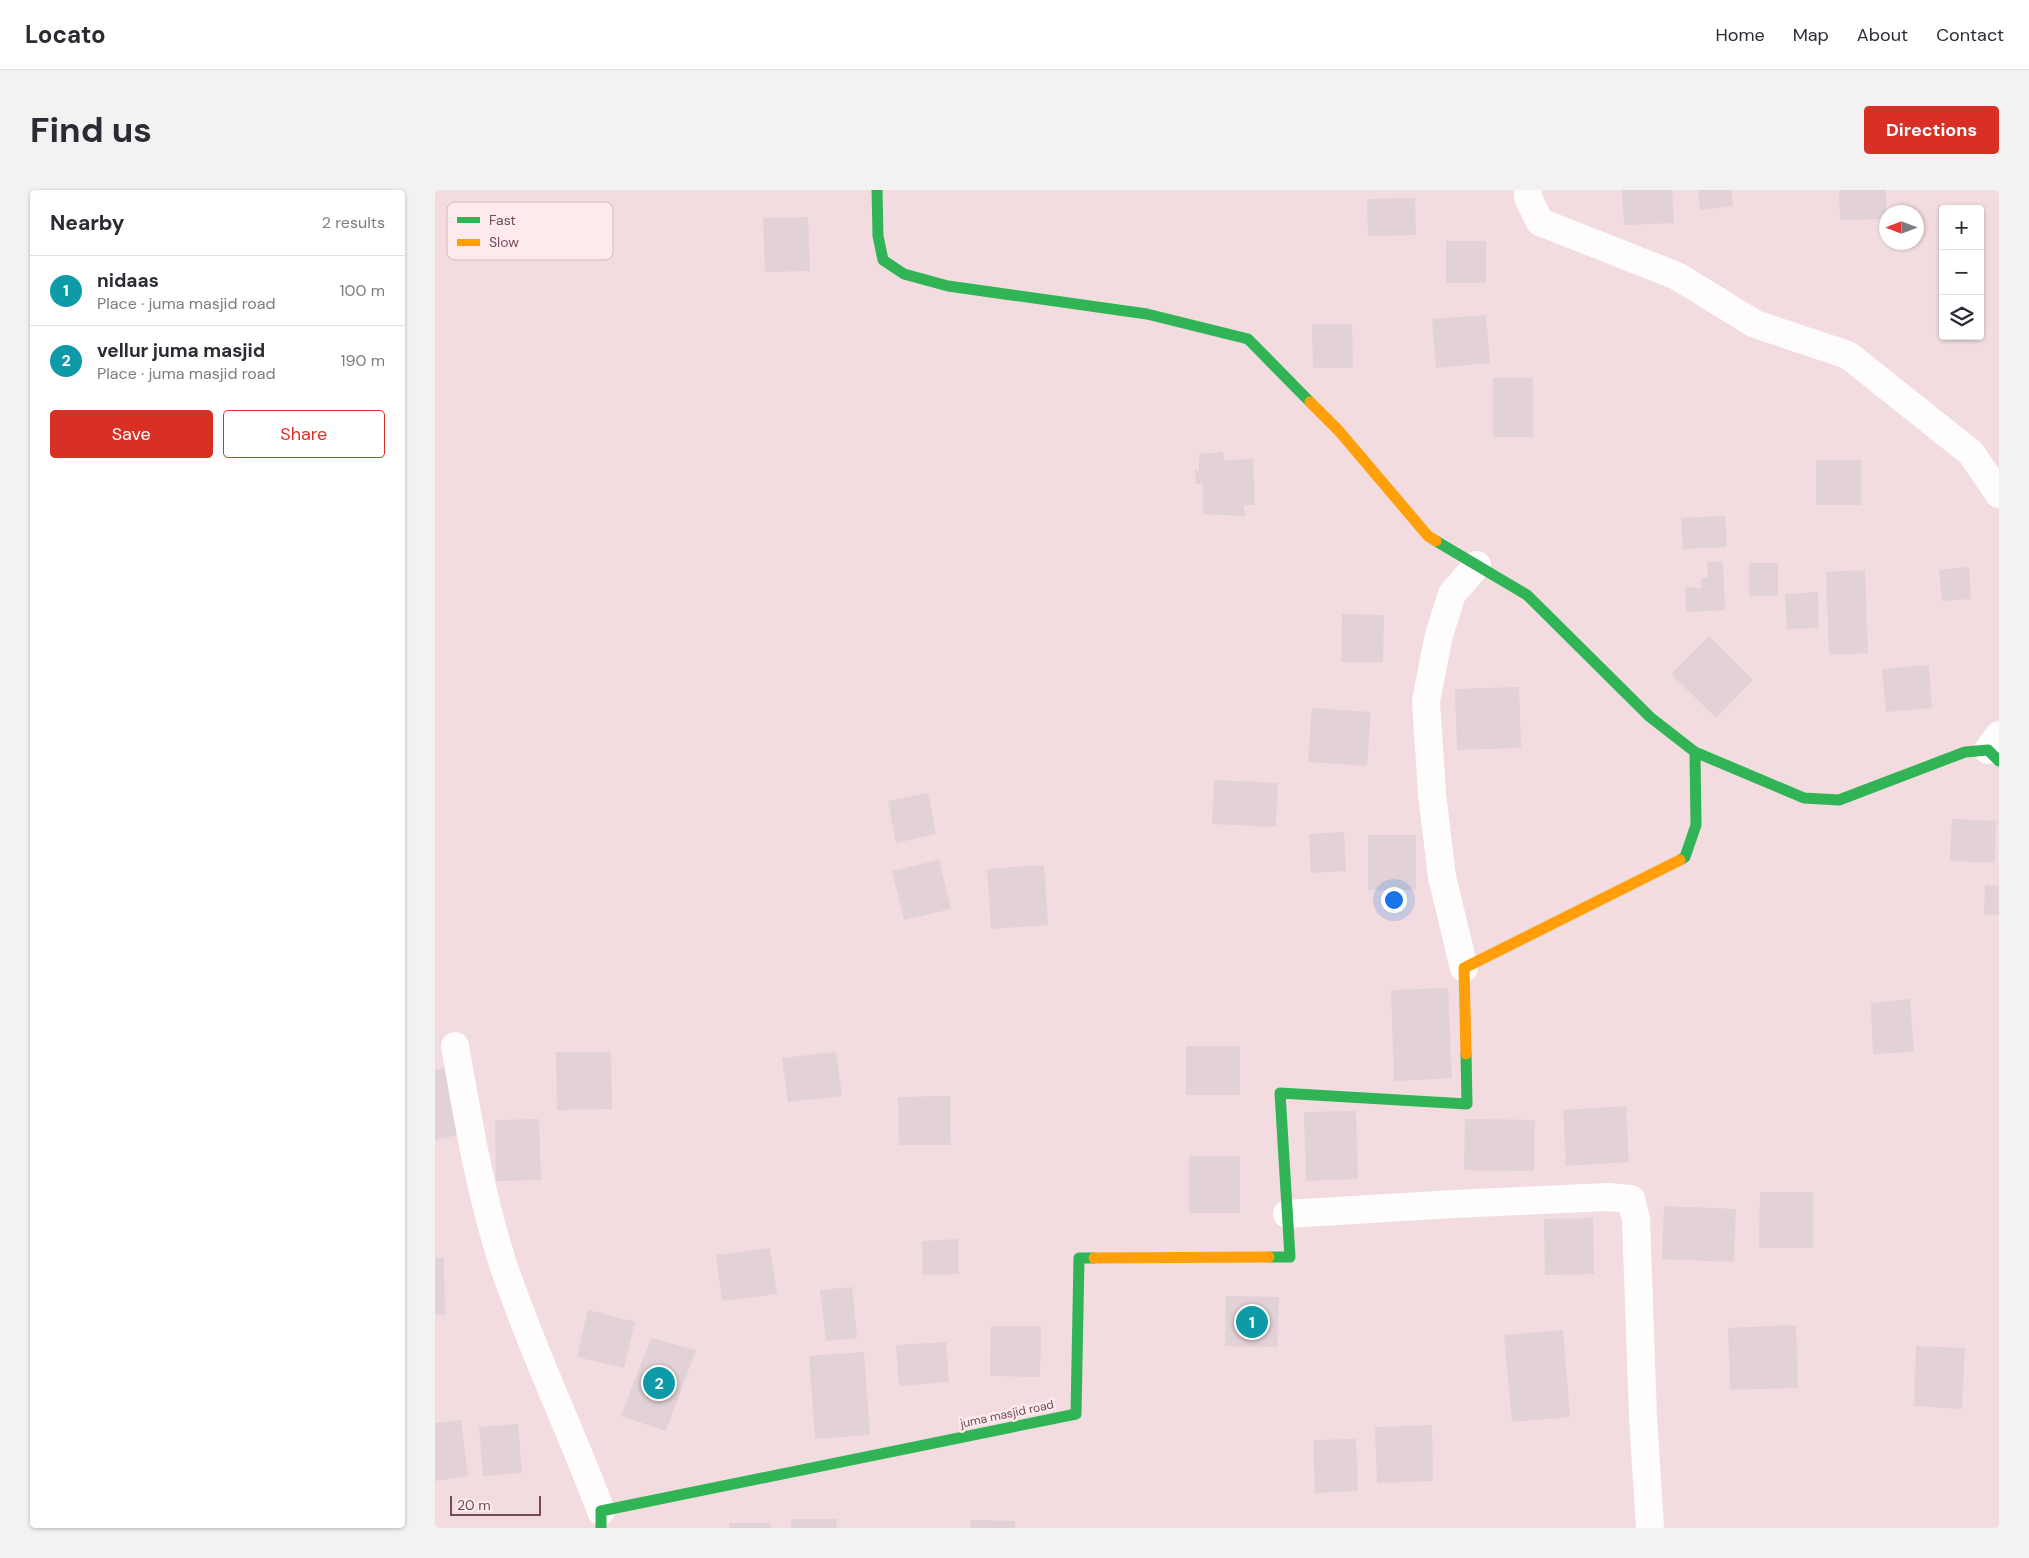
<!DOCTYPE html>
<html lang="en">
<head>
<meta charset="utf-8">
<style>
	body { margin:0; font-family:"DM Sans",sans-serif; background:#f2f2f3; color:#2b2b33 }
	.controls { position:absolute; right:15px; top:15px; display:grid; overflow:hidden; border-radius:5px; box-shadow:0 1px 4px #0004 }
	.controls button { width:45px; height:45px; display:grid; place-items:center; padding:0; border:0; border-bottom:1px solid #e1e1e2; background:#fff; color:#2b2b33; font:25px sans-serif }
	.compass { position:absolute; left:1444px; top:15px; width:45px; height:45px; border-radius:50%; background:#fff; box-shadow:0 1px 4px #0004; rotate:270deg }
	.scale { position:absolute; left:15px; bottom:12px; width:91px; box-sizing:border-box; padding-left:5px; border:2px solid #734b5a; border-top:0; font-size:14px; line-height:18px; white-space:nowrap; color:#734b5a; -webkit-text-stroke:4px #feeaed; paint-order:stroke }
	.you { position:absolute; left:958px; top:709px; width:18px; height:18px; margin:-12px; border:4px solid #fff; border-radius:50%; background:#1a73e8; box-shadow:0 0 0 8px #1a73e833 }
	.badge { display:grid; place-items:center; width:32px; height:32px; border-radius:50%; background:#d93025; color:#fff; font-size:16px; font-weight:700 }
	.pin { position:absolute; translate:-50% -50%; border:2px solid #fff; box-shadow:0 1px 5px #0006 }
	.list { margin:0; padding:0; list-style:none }
	h2 { display:flex; justify-content:space-between; align-items:center; height:65px; margin:0; padding:0 20px; font-size:21px }
	h2 small { font-size:16px; font-weight:400; color:#7c7c81 }
	.list li { display:grid; grid-template-columns:32px 1fr auto; gap:15px; align-items:center; box-sizing:border-box; height:70px; padding:0 20px; border-top:1px solid #e1e1e2 }
	.list b { display:block; font-size:19px; white-space:nowrap }
	.list p { margin:0; font-size:16px; white-space:nowrap; color:#7c7c81 }
	.list em { font-size:16px; font-style:normal; color:#7c7c81 }
	.actions { display:flex; gap:10px; padding:15px 20px }
	.actions a { flex:1; padding:11px 0; border:1px solid #d93025; border-radius:5px; text-align:center; font-size:18px; color:#d93025 }
	.actions .main { background:#d93025; color:#fff }
	.icon { flex:none; width:28px; height:28px; fill:none; stroke:currentColor; stroke-width:2; stroke-linecap:round; stroke-linejoin:round }
	.map { position:relative; flex:none; width:1564px; height:1338px; overflow:hidden; border-radius:5px }
	header { display:flex; align-items:center; gap:30px; box-sizing:border-box; height:70px; padding:0 25px; background:#fff; border-bottom:1px solid #e1e1e2 }
	header strong { font-size:24px }
	nav { display:flex; gap:28px; margin-inline-start:auto; font-size:18px }
	.intro { display:flex; align-items:center; justify-content:space-between; box-sizing:border-box; height:120px; padding:0 30px }
	h1 { margin:0; font-size:35px }
	.button { padding:12px 22px; border-radius:5px; background:#d93025; color:#fff; font-size:18px; font-weight:700 }
	main { display:flex; gap:30px; padding:0 30px }
	aside { flex:1; background:#fff; border-radius:5px; box-shadow:0 1px 4px #0004 }
	.map>svg:first-child { display:block }
	.residential { fill:#f2dcdf; fill-rule:evenodd }
	.building { fill:#e2d1d6 }
	.lines { fill:none; stroke-linecap:round; stroke-linejoin:round }
	.street { stroke:#fefcfc; stroke-width:28 }
	.fast { stroke:#30b455; stroke-width:11 }
	.slow { stroke:#ff9f0a; stroke-width:11 }
	.labels { text-anchor:middle; dominant-baseline:central; stroke-width:5; stroke-linejoin:round; paint-order:stroke }
	.street-label { font-size:12px; fill:#734b5a; stroke:#feeaed }
	.key { fill:#feeaed; stroke:#d4bac1; stroke-width:1 }
	.key-label { font-size:14px; fill:#734b5a }
</style>
</head>
<body>
<header>
<strong>Locato</strong>
<nav><a>Home</a><a>Map</a><a>About</a><a>Contact</a></nav>
</header>
<div class="intro"><h1>Find us</h1><a class="button">Directions</a></div>
<main>
<aside>
<h2>Nearby<small>2 results</small></h2>
<ul class="list">
<li><span class="badge" style="background:#0f9aa8">1</span><div><b>nidaas</b><p>Place · juma masjid road</p></div><em>100 m</em></li>
<li><span class="badge" style="background:#0f9aa8">2</span><div><b>vellur juma masjid</b><p>Place · juma masjid road</p></div><em>190 m</em></li>
</ul>
<div class="actions"><a class="main">Save</a><a>Share</a></div>
</aside>
<div class="map">
<svg width="1564" height="1338" viewBox="0 0 1564 1338">
	<rect width="100%" height="100%" fill="#f6e9eb"/>
	<path class="residential" d="M0,0H1564V1338H0ZM1508,19H1545V146H1508ZM1452,22H1482V52H1452Z"/>
	<path class="building" d="M1187,0H1237L1239,33L1189,35Z
		M1263,0H1296L1298,16L1265,20Z
		M1404,0H1451V29L1405,30Z
		M980,8L981,45L933,46L932,9Z
		M373,27L375,81L330,82L328,28Z
		M1011,51H1051V93H1011Z
		M1051,125L1055,173L1001,178L997,129Z
		M877,134H917L918,178H878Z
		M1058,188H1098V247H1058Z
		M788,262L789,270L818,269L820,315H809L810,326L768,324V294H761L760,280L764,281V264Z
		M1381,270H1426V315H1381Z
		M1290,326L1292,357L1248,359L1246,328Z
		M1288,371L1290,420L1251,422L1250,397L1266,398V389L1273,387L1272,372Z
		M1314,373H1343V406H1314Z
		M1534,377L1536,409L1507,411L1504,380Z
		M1430,380L1433,463L1394,465L1391,382Z
		M1383,402L1384,438L1352,439L1350,404Z
		M907,424L949,425L948,472H906Z
		M1274,446L1318,490L1281,528L1236,484Z
		M1494,475L1497,518L1451,522L1447,479Z
		M1084,497L1086,558L1022,560L1020,499Z
		M877,518L936,522L932,576L873,572Z
		M779,590L843,593L841,637L777,634Z
		M493,603L501,644L461,653L453,611Z
		M1517,629L1561,631L1560,673L1515,671Z
		M909,642L911,681L876,683L874,644Z
		M933,645H981V700H933Z
		M504,670L516,719L469,730L457,681Z
		M609,675L613,735L556,739L552,679Z
		M1550,695L1564,696V725L1549,724Z
		M1013,798L1017,888L959,891L956,800Z
		M1475,809L1479,862L1438,864L1436,813Z
		M751,856H805V905H751Z
		M121,862H176L177,919L122,920Z
		M401,862L407,906L353,912L347,868Z
		M10,878L23,945L0,950V880Z
		M515,906L516,955H464L463,907Z
		M1191,916L1194,972L1131,976L1128,920Z
		M921,921L923,989L871,991L869,922Z
		M104,929L106,990L61,991L60,930Z
		M1030,929L1100,930L1099,981L1029,980Z
		M754,966H805V1023H754Z
		M1325,1002H1378V1058H1324Z
		M1229,1016L1301,1019L1299,1072L1227,1069Z
		M1158,1028L1159,1084L1110,1085L1109,1029Z
		M523,1049L524,1084L488,1085L487,1051Z
		M335,1058L342,1104L287,1111L281,1065Z
		M0,1068H9L10,1125H0Z
		M417,1097L422,1148L391,1151L385,1100Z
		M791,1106L844,1107L842,1157L790,1156Z
		M153,1120L200,1132L189,1178L142,1167Z
		M1361,1135L1363,1198L1295,1200L1293,1138Z
		M556,1136H606L605,1187L555,1186Z
		M1128,1140L1135,1227L1077,1232L1069,1145Z
		M216,1148L261,1160L231,1241L186,1226Z
		M511,1152L514,1192L464,1196L461,1155Z
		M1481,1156L1530,1158L1527,1219L1479,1216Z
		M429,1162L435,1245L380,1249L374,1166Z
		M26,1230L33,1286L0,1291V1233Z
		M83,1234L87,1283L48,1286L44,1237Z
		M997,1235L998,1291L942,1293L940,1237Z
		M921,1249L923,1301L880,1303L878,1250Z
		M356,1329H402L401,1338H356Z
		M536,1330L580,1331V1338H535Z
		M294,1333H336V1338H294Z"/>
	<g class="lines">
		<path class="street" d="M1093,0V8L1105,32L1242,86L1320,134L1413,165L1536,263L1564,304
			M1553,560L1564,545
			M1029,778L1007,687L997,604L991,511L1004,445L1017,404L1042,375
			M20,856C33,930 45,1003 68,1074C96,1158 135,1238 166,1321
			M852,1024L1018,1014L1172,1007L1196,1009L1201,1029L1208,1227L1215,1338"/>
		<path class="fast" d="M442,0L443,46L448,70L469,84L513,96L712,124L813,149L875,212
			M1001,351L1092,405L1215,527L1260,562
			M1245,670L1250,667L1261,635L1260,562L1369,608L1404,610L1530,562L1553,560L1564,571
			M834,1067H855L845,903L1032,914L1031,864
			M166,1338V1321L641,1224L644,1068H659"/>
		<path class="slow" d="M875,212L904,241L993,346L1001,351
			M1031,864L1029,778L1245,670
			M659,1068L834,1067"/>
	</g>
	<g class="labels">
		<g class="street-label">
			<text transform="translate(572 1224) rotate(-12)">juma masjid road</text>
		</g>
	</g>
	<rect x="12" y="12" width="166" height="58" rx="8" class="key"/>
	<rect x="22" y="27" width="23" height="6" fill="#30b455"/>
	<rect x="22" y="49" width="23" height="7" fill="#ff9f0a"/>
	<g class="key-label">
		<text x="54" y="35">Fast</text>
		<text x="54" y="57">Slow</text>
	</g>
</svg>
<div class="controls">
<button>+</button>
<button>−</button>
<button><svg class="icon" aria-label="layers" viewBox="0 0 24 24"><path d="M12 4l9 5-9 5-9-5zM3 14l9 5 9-5"/></svg></button>
</div>
<svg class="compass" viewBox="-18 -18 36 36"><path d="M0-13l5 13h-10z" fill="#e53935"/><path d="M0 13l5-13h-10z" fill="#7c7c81"/></svg>
<div class="scale">20 m</div>
<div class="you"></div>
<div class="pin badge" style="left:817px;top:1132px;background:#0f9aa8">1</div>
<div class="pin badge" style="left:224px;top:1193px;background:#0f9aa8">2</div>
</div>
</main>
</body>
</html>
